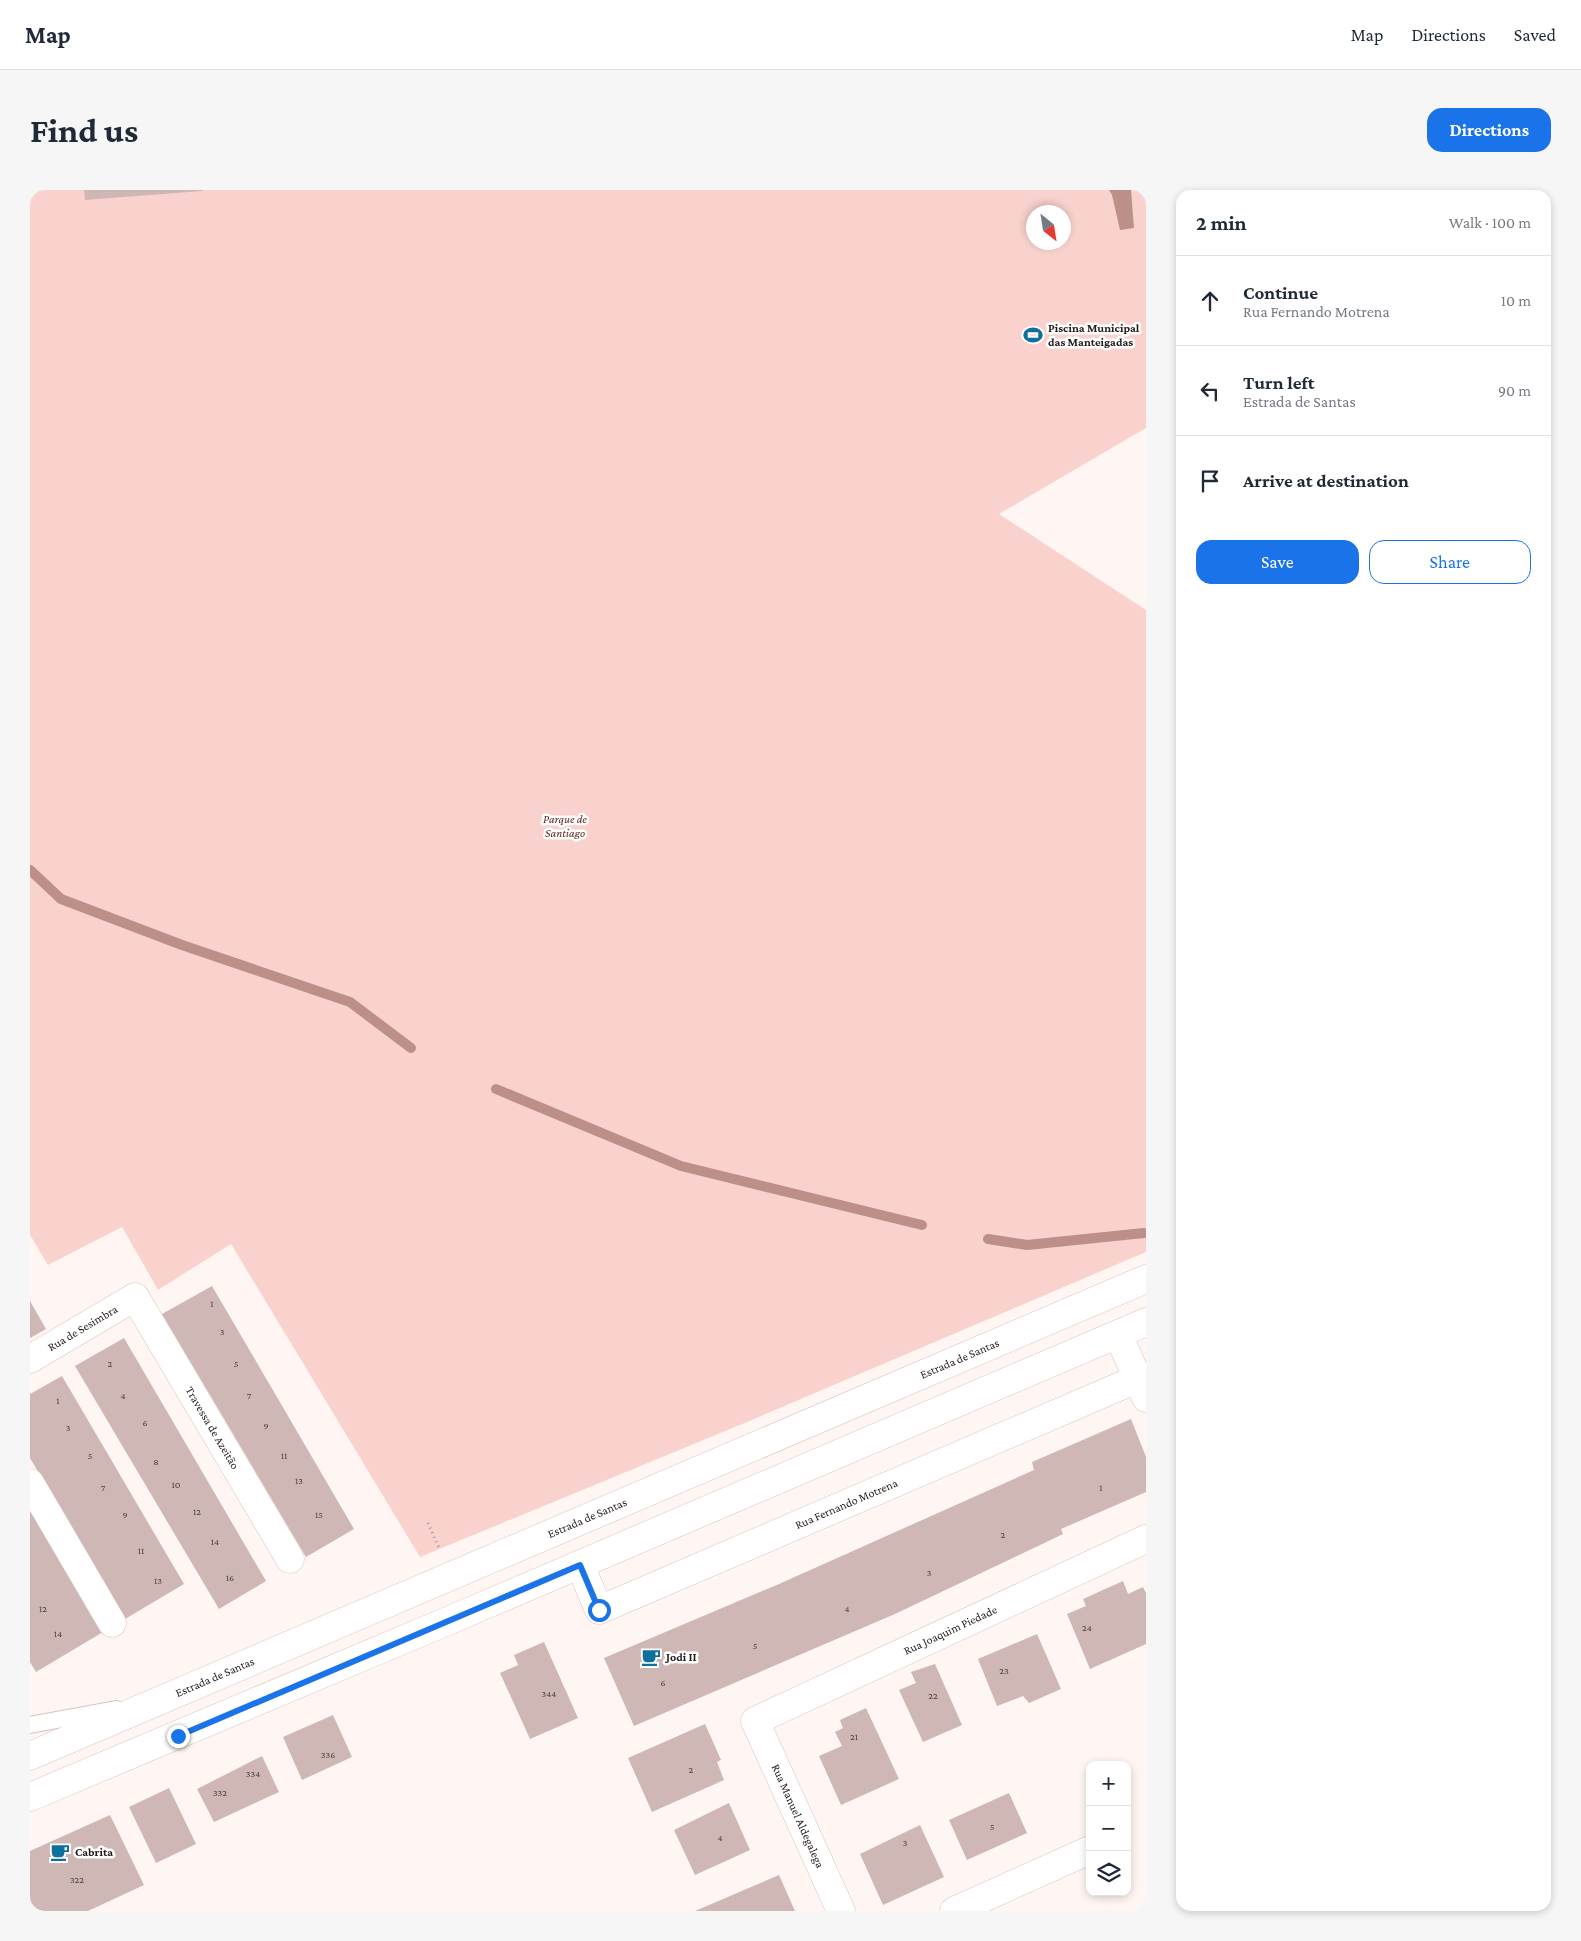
<!DOCTYPE html>
<html lang="en">
<head>
<meta charset="utf-8">
<style>
	body { margin:0; font-family:"Crimson Pro",serif; background:#f6f6f7; color:#1f2937 }
	.controls { position:absolute; right:15px; bottom:15px; display:grid; overflow:hidden; border-radius:10px; box-shadow:0 2px 8px #0003 }
	.controls button { width:45px; height:45px; display:grid; place-items:center; padding:0; border:0; border-bottom:1px solid #e0e1e3; background:#fff; color:#1f2937; font:25px sans-serif }
	.compass { position:absolute; left:996px; top:15px; width:45px; height:45px; border-radius:50%; background:#fff; box-shadow:0 2px 8px #0003; rotate:150deg }
	.stop { position:absolute; width:15px; height:15px; margin:-11px; border:4px solid #1a73e8; border-radius:50%; background:#fff }
	.stop.end { background:#1a73e8; border-color:#fff; box-shadow:0 1px 5px #0008 }
	.list { margin:0; padding:0; list-style:none }
	h2 { display:flex; justify-content:space-between; align-items:center; height:65px; margin:0; padding:0 20px; font-size:21px }
	h2 small { font-size:16px; font-weight:400; color:#747a83 }
	.list li { display:grid; grid-template-columns:32px 1fr auto; gap:15px; align-items:center; box-sizing:border-box; height:90px; padding:0 20px; border-top:1px solid #e0e1e3 }
	.list b { display:block; font-size:19px; white-space:nowrap }
	.list p { margin:0; font-size:16px; white-space:nowrap; color:#747a83 }
	.list em { font-size:16px; font-style:normal; color:#747a83 }
	.actions { display:flex; gap:10px; padding:15px 20px }
	.actions a { flex:1; padding:11px 0; border:1px solid #1a73e8; border-radius:15px; text-align:center; font-size:18px; color:#1a73e8 }
	.actions .main { background:#1a73e8; color:#fff }
	.icon { flex:none; width:28px; height:28px; fill:none; stroke:currentColor; stroke-width:2; stroke-linecap:round; stroke-linejoin:round }
	.map { position:relative; flex:none; width:1116px; height:1721px; overflow:hidden; border-radius:15px }
	header { display:flex; align-items:center; gap:30px; box-sizing:border-box; height:70px; padding:0 25px; background:#fff; border-bottom:1px solid #e0e1e3 }
	header strong { font-size:24px }
	nav { display:flex; gap:28px; margin-inline-start:auto; font-size:18px }
	.intro { display:flex; align-items:center; justify-content:space-between; box-sizing:border-box; height:120px; padding:0 30px }
	h1 { margin:0; font-size:35px }
	.button { padding:12px 22px; border-radius:15px; background:#1a73e8; color:#fff; font-size:18px; font-weight:700 }
	main { display:flex; gap:30px; padding:0 30px }
	aside { flex:1; background:#fff; border-radius:15px; box-shadow:0 2px 8px #0003 }
	.map>svg:first-child { display:block }
	.green { fill:#f9d2cd; fill-rule:evenodd }
	.water { fill:#bd8f89 }
	.lines { fill:none; stroke-linecap:round; stroke-linejoin:round }
	.stream { stroke:#bd8f89; stroke-width:10 }
	.building { fill:#ceb7b4 }
	.lane-casing { stroke:#dac2bf; stroke-width:18 }
	.street-casing { stroke:#dac2bf; stroke-width:29 }
	.secondary-casing { stroke:#dac2bf; stroke-width:29 }
	.path { stroke:#a09695; stroke-width:3; stroke-dasharray:1 4; stroke-linecap:butt }
	.lane { stroke:#fff; stroke-width:16 }
	.street { stroke:#fff; stroke-width:28 }
	.secondary { stroke:#fff; stroke-width:28 }
	.route { stroke:#1a73e8; stroke-width:6 }
	.labels { text-anchor:middle; dominant-baseline:central; stroke-width:5; stroke-linejoin:round; paint-order:stroke }
	.number-label { font-size:10px; fill:#4e4240 }
	.poi-label { font-size:12px; font-weight:bold; fill:#241b1a; stroke:#fff; text-anchor:start }
	.park-label { font-size:12px; font-style:italic; fill:#632823; stroke:#fff }
	.street-label { font-size:12px; fill:#241b1a; stroke:#fff }
</style>
</head>
<body>
<header>
<strong>Map</strong>
<nav><a>Map</a><a>Directions</a><a>Saved</a></nav>
</header>
<div class="intro"><h1>Find us</h1><a class="button">Directions</a></div>
<main>
<div class="map">
<svg width="1116" height="1721" viewBox="0 0 1116 1721">
	<rect width="100%" height="100%" fill="#fff5f3"/>
	<path class="green" d="M0,0H1116V238L969,324L1116,420V1062L717,1232L390,1367L201,1054L128,1100L92,1037L18,1075L0,1045ZM1004,22H1034V52H1004Z"/>
	<path class="water" d="M1079,0H1101L1104,38L1090,40L1082,5Z"/>
	<g class="lines">
		<path class="stream" d="M0,680L31,709L152,755L320,812L381,858
			M466,899L651,976L892,1035
			M958,1049L997,1055L1114,1043"/>
	</g>
	<path class="building" d="M54,0H172V1L55,10Z
		M182,1096L324,1339L276,1367L132,1124Z
		M0,1111L16,1139L0,1148Z
		M94,1148L236,1391L189,1419L45,1176Z
		M32,1186L154,1394L95,1429L0,1268V1204Z
		M1101,1229L1116,1267V1302L1031,1339L1033,1344L865,1424L604,1536L574,1468L749,1394L1004,1280L1002,1272Z
		M0,1319L73,1442L6,1482L0,1472Z
		M1093,1391L1098,1404L1113,1397L1116,1403V1454L1060,1479L1037,1424L1056,1416L1053,1409Z
		M1007,1444L1031,1499L999,1513L993,1506L967,1516L948,1469Z
		M514,1452L548,1528L500,1549L470,1483L488,1475L484,1465Z
		M905,1474L932,1535L893,1552L869,1500L886,1493L881,1482Z
		M836,1518L869,1589L811,1615L789,1566L812,1556L805,1542L813,1538L810,1530Z
		M303,1525L322,1567L272,1590L253,1547Z
		M675,1534L691,1570L687,1572L694,1590L622,1622L598,1568Z
		M232,1566L249,1602L184,1632L167,1599Z
		M139,1598L166,1654L126,1673L99,1617Z
		M979,1603L997,1643L937,1670L919,1630Z
		M699,1613L720,1660L665,1685L644,1640Z
		M80,1625L114,1695L58,1721H0V1661Z
		M890,1635L914,1687L853,1715L830,1664Z
		M749,1685L765,1721H665Z"/>
	<g class="lines">
		<g class="lane-casing">
			<path id="lane" d="M0,1535L86,1519"/>
		</g>
		<g class="street-casing">
			<g id="street">
				<path d="M1088,1144L1116,1208"/>
				<path id="s1" d="M0,1169L105,1107L260,1369"/>
				<path d="M0,1293L82,1433"/>
				<path id="s2" d="M550,1375L569,1420L1107,1189"/>
				<path id="s3" d="M811,1721L725,1531L1116,1349"/>
				<path d="M924,1721L1060,1660"/>
			</g>
		</g>
		<g class="secondary-casing">
			<g id="secondary">
				<path id="s4" d="M0,1566L1116,1089"/>
				<path d="M0,1607L420,1430L1116,1132"/>
			</g>
		</g>
		<path class="path" d="M398,1333L409,1358"/>
		<use href="#lane" class="lane"/>
		<use href="#street" class="street"/>
		<use href="#secondary" class="secondary"/>
	</g>
	<g class="lines">
		<path class="route" d="M148,1546L550,1375L569,1420"/>
	</g>
	<defs>
		<g id="stadium-bare" transform="scale(1.5)"><path d="M0-5a6.5 5 0 1 0 0 10a6.5 5 0 1 0 0-10ZM-3.5-1.8h7v3.6h-7Z" fill="#0f709e" stroke="#fff" stroke-width="2.5" paint-order="stroke"/></g>
		<g id="cafe-bare" transform="scale(1.5)"><path d="M-5.5-4.5H6V0H3Q3 3.5 0 3.5H-2.5Q-5.5 3.5-5.5 0ZM3-3.2v2h1.7v-2ZM-6 4.5H4V6H-6Z" fill="#0f709e" stroke="#fff" stroke-width="2.5" paint-order="stroke"/></g>
	</defs>
	<g fill-rule="evenodd">
		<use href="#stadium-bare" x="1003" y="145"/>
		<use href="#cafe-bare" x="621" y="1467"/>
		<use href="#cafe-bare" x="30" y="1662"/>
	</g>
	<g class="labels">
		<g class="number-label">
			<text x="182" y="1113">1</text>
			<text x="192" y="1141">3</text>
			<text x="80" y="1173">2</text>
			<text x="206" y="1173">5</text>
			<text x="93" y="1205">4</text>
			<text x="219" y="1205">7</text>
			<text x="28" y="1210">1</text>
			<text x="115" y="1232">6</text>
			<text x="236" y="1235">9</text>
			<text x="38" y="1237">3</text>
			<text x="60" y="1265">5</text>
			<text x="254" y="1265">11</text>
			<text x="126" y="1271">8</text>
			<text x="269" y="1290">13</text>
			<text x="146" y="1294">10</text>
			<text x="73" y="1297">7</text>
			<text x="1071" y="1297">1</text>
			<text x="167" y="1321">12</text>
			<text x="95" y="1324">9</text>
			<text x="289" y="1324">15</text>
			<text x="973" y="1344">2</text>
			<text x="185" y="1351">14</text>
			<text x="111" y="1360">11</text>
			<text x="899" y="1382">3</text>
			<text x="200" y="1387">16</text>
			<text x="128" y="1390">13</text>
			<text x="13" y="1418">12</text>
			<text x="817" y="1418">4</text>
			<text x="1057" y="1437">24</text>
			<text x="28" y="1443">14</text>
			<text x="725" y="1455">5</text>
			<text x="974" y="1480">23</text>
			<text x="633" y="1492">6</text>
			<text x="519" y="1503">344</text>
			<text x="903" y="1505">22</text>
			<text x="824" y="1546">21</text>
			<text x="298" y="1564">336</text>
			<text x="661" y="1579">2</text>
			<text x="223" y="1583">334</text>
			<text x="190" y="1602">332</text>
			<text x="962" y="1636">5</text>
			<text x="690" y="1647">4</text>
			<text x="875" y="1652">3</text>
			<text x="47" y="1689">322</text>
		</g>
		<g class="poi-label">
			<text x="1018" y="138">Piscina Municipal<tspan x="1018" dy="14">das Manteigadas</tspan></text>
			<text x="636" y="1467">Jodi II</text>
			<text x="45" y="1662">Cabrita</text>
		</g>
		<g class="park-label">
			<text x="535" y="629">Parque de<tspan x="535" dy="14">Santiago</tspan></text>
		</g>
		<g class="street-label">
			<text stroke="none"><textPath href="#s1" startOffset="61">Rua de Sesimbra</textPath></text>
			<text stroke="none"><textPath href="#s4" startOffset="1011">Estrada de Santas</textPath></text>
			<text stroke="none"><textPath href="#s1" startOffset="274">Travessa de Azeitão</textPath></text>
			<text stroke="none"><textPath href="#s2" startOffset="318">Rua Fernando Motrena</textPath></text>
			<text stroke="none"><textPath href="#s4" startOffset="606">Estrada de Santas</textPath></text>
			<text stroke="none"><textPath href="#s3" startOffset="424">Rua Joaquim Piedade</textPath></text>
			<text stroke="none"><textPath href="#s4" startOffset="201">Estrada de Santas</textPath></text>
			<text transform="translate(768 1626) rotate(66)">Rua Manuel Aldegalega</text>
		</g>
	</g>
</svg>
<div class="controls">
<button>+</button>
<button>−</button>
<button><svg class="icon" aria-label="layers" viewBox="0 0 24 24"><path d="M12 4l9 5-9 5-9-5zM3 14l9 5 9-5"/></svg></button>
</div>
<svg class="compass" viewBox="-18 -18 36 36"><path d="M0-13l5 13h-10z" fill="#e53935"/><path d="M0 13l5-13h-10z" fill="#747a83"/></svg>
<div class="stop" style="left:569px;top:1420px"></div>
<div class="stop end" style="left:148px;top:1546px"></div>
</div>
<aside>
<h2>2 min<small>Walk · 100 m</small></h2>
<ul class="list">
<li><svg class="icon" aria-label="ahead" viewBox="0 0 24 24"><path d="M12 20V5M6 11l6-6 6 6"/></svg><div><b>Continue</b><p>Rua Fernando Motrena</p></div><em>10 m</em></li>
<li><svg class="icon" aria-label="left" viewBox="0 0 24 24"><path d="M17 20v-9H6M10 6l-5 5 5 5"/></svg><div><b>Turn left</b><p>Estrada de Santas</p></div><em>90 m</em></li>
<li><svg class="icon" aria-label="arrive" viewBox="0 0 24 24"><path d="M6 21V4h12l-3 4 3 4H6"/></svg><div><b>Arrive at destination</b></div></li>
</ul>
<div class="actions"><a class="main">Save</a><a>Share</a></div>
</aside>
</main>
</body>
</html>
